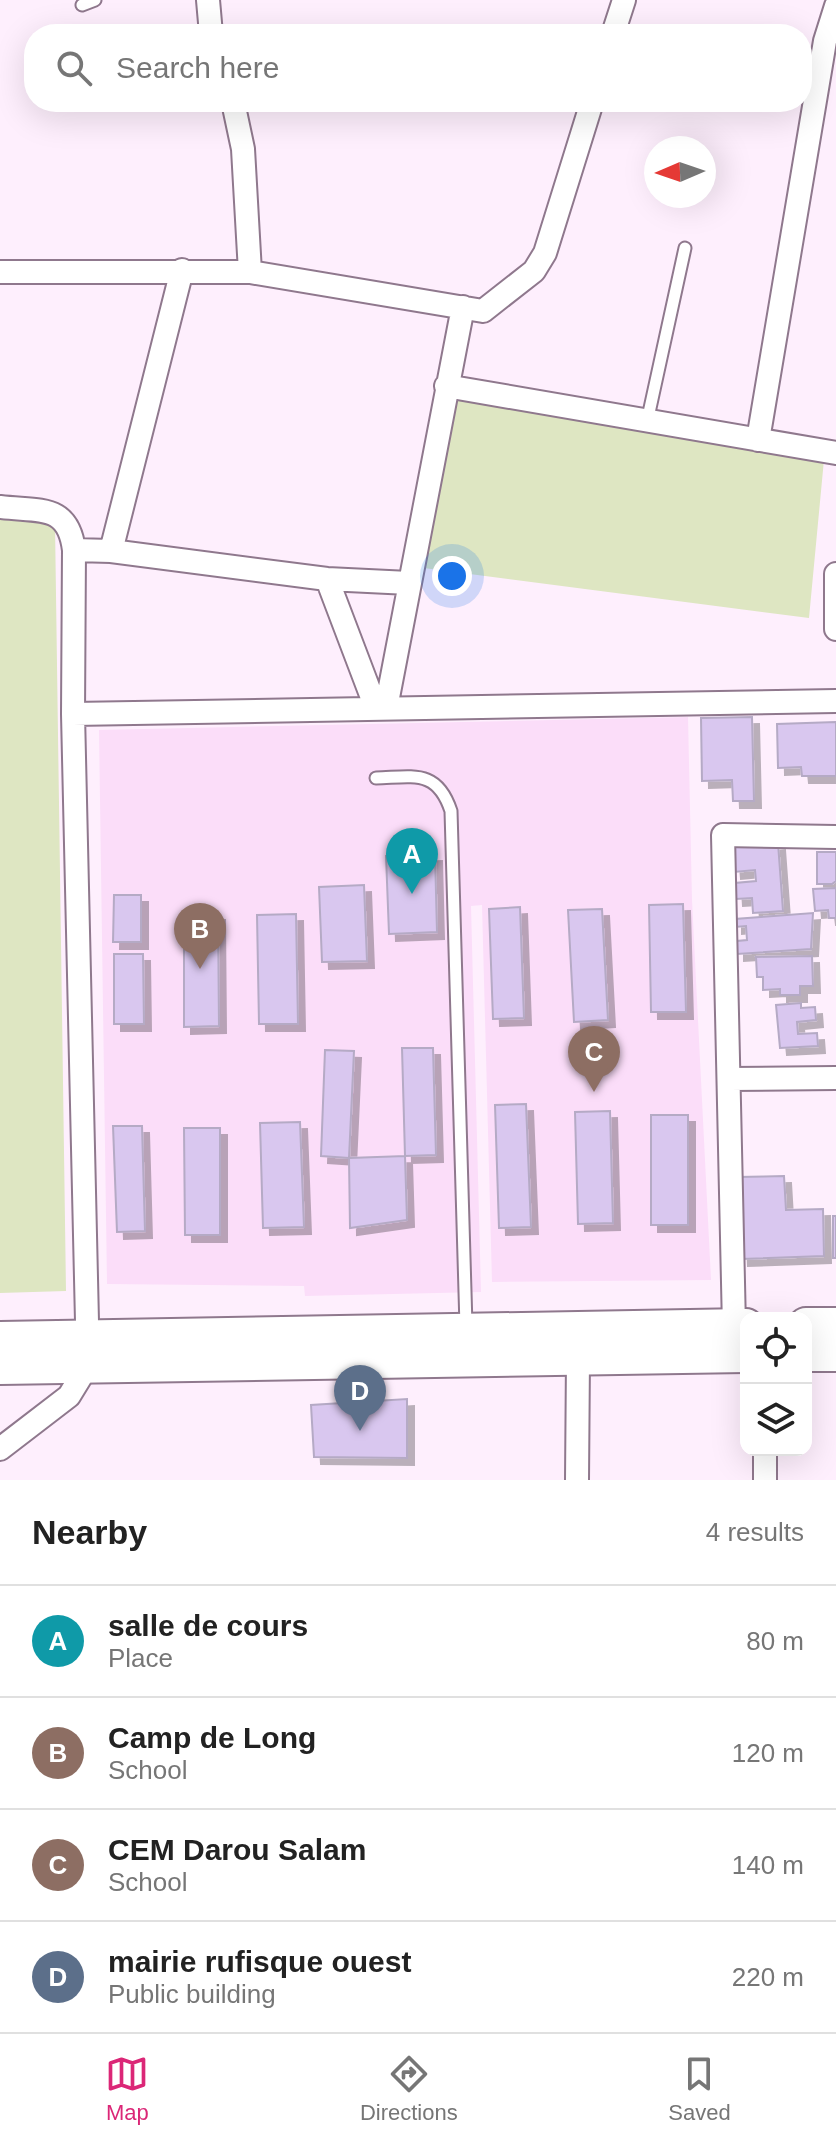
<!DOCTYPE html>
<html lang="en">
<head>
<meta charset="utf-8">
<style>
	body { margin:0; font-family:Helvetica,sans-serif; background:#f6f6f6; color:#222 }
	.controls { position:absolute; right:24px; bottom:24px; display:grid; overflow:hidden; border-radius:16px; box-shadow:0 8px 32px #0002 }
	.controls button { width:72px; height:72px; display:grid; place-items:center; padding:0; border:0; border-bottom:2px solid #e0e0e0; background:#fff; color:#222; font:40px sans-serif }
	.compass { position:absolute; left:644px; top:136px; width:72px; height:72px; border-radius:50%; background:#fff; box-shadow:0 8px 32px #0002; rotate:268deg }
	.you { position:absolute; left:452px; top:576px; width:28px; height:28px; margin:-20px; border:6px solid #fff; border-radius:50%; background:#1a73e8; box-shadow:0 0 0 12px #1a73e833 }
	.badge { display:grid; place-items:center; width:52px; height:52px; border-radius:50%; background:#db2777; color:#fff; font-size:26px; font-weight:700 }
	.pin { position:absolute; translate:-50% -66px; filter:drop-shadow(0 2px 4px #0008) }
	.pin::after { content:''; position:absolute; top:42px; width:28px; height:24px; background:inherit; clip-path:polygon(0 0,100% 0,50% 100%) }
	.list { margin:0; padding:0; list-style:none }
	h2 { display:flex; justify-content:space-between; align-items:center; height:104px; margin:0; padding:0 32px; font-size:34px }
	h2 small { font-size:26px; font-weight:400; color:#767676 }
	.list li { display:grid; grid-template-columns:52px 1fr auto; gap:24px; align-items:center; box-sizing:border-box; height:112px; padding:0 32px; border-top:2px solid #e0e0e0 }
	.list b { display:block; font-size:30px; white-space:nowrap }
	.list p { margin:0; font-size:26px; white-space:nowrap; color:#767676 }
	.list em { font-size:26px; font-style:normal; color:#767676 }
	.icon { flex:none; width:44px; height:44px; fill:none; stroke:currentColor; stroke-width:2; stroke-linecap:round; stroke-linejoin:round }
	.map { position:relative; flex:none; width:836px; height:1480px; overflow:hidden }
	.search { position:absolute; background:#fff; box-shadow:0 8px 32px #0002; left:24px; right:24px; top:24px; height:88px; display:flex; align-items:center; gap:20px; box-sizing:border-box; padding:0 28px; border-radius:32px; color:#767676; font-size:30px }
	.sheet { height:552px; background:#fff }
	nav { display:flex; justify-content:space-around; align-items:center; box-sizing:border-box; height:112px; border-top:2px solid #e0e0e0; background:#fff; font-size:22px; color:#767676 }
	nav a { display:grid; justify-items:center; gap:4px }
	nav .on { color:#db2777 }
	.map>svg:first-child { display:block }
	.built { fill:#fbddf9 }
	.green { fill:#dee6c2 }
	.building { fill:#d9c7ef; stroke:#b5aac5; stroke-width:2; filter:url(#shadow) }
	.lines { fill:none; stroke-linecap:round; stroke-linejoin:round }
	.service-casing { stroke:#8f788d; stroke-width:15 }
	.minor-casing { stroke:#8f788d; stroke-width:26 }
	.primary-casing { stroke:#8f788d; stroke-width:38 }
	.service { stroke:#fff; stroke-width:11 }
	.minor { stroke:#fff; stroke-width:22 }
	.primary { stroke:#fff; stroke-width:34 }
</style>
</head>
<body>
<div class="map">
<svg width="836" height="1480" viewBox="0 0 836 1480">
	<defs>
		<filter id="shadow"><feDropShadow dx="7" dy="7" stdDeviation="0" flood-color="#0004"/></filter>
	</defs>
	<rect width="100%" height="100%" fill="#feeffd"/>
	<path class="built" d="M688,717L692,900L711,1280L492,1282L482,905L471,906L481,1292L305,1296L304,1286L107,1284L99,730Z"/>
	<path class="green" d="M449,387L825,449L809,618L416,567Z
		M0,518L55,525L66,1291L0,1293Z"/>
	<path class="building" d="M752,717L754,801H733L732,780L702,781L701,718Z
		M836,722V776H802L801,767L778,768L777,724Z
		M778,843L783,911L753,913L752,898L736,899L735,883L756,881L755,870L734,872L732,847Z
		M817,852H836V881L832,884H817Z
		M435,854L437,932L389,934L386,856Z
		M364,885L367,961L322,962L319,887Z
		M836,888V918H829L828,910L815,911L813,889Z
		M114,895H141V942H113Z
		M683,904L686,1012H651L649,905Z
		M520,907L524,1018L493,1019L489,909Z
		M602,909L608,1020L574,1022L568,910Z
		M218,913L219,1026L184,1027V914Z
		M813,913L811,949L737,954V941L747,940L746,926L735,927V919Z
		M296,914L298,1024H259L257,915Z
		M114,954H143L144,1024H114Z
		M812,956L813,986H800V995H780V989L763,990V977H757L756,957Z
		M801,1003V1008L815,1007L816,1020L797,1022L798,1034L817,1033L818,1046L780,1048L776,1005Z
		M402,1048H433L436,1155L405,1156Z
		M325,1050L354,1051L349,1158L321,1156Z
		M526,1104L531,1227L499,1228L495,1105Z
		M610,1111L613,1223L578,1224L575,1112Z
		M651,1115H688V1225H651Z
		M300,1122L304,1227L263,1228L260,1123Z
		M113,1126H142L145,1231L117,1232Z
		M184,1128H220V1235H185Z
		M405,1156L407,1220L350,1228L349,1158Z
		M784,1176L786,1210L823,1209L824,1256L741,1259L738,1177Z
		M833,1216H836V1258H833Z
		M407,1399V1458L314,1457L311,1405Z"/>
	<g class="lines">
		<g class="service-casing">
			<path id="service" d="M82,5L95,0
				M647,422L685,248
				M376,778C414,777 437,769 451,811L466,1326"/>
		</g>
		<g class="minor-casing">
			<path id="minor" d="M208,0L211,34
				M613,34L624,0
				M233,102L243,149L250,272
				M0,272H250L483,311L534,271L545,253L592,102
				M446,386L836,453
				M758,440L825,41L836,6
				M0,507C39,512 68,503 74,550L73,714L88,1365L69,1396L0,1449
				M74,550L111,551L327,579L409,583
				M111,551L182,270
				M836,574V629
				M327,579L376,708
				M386,708L463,307
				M73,714L836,701
				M729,1079L836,1078
				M734,1327L723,835L836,837
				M765,1450V1480
				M577,1480L578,1358"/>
		</g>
		<g class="primary-casing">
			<path id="primary" d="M806,1325H836
				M0,1339L746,1326
				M806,1354H836
				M0,1367L746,1355"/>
		</g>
		<use href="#service" class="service"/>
		<use href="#minor" class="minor"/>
		<use href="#primary" class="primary"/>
	</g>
</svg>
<div class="controls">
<button><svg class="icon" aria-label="locate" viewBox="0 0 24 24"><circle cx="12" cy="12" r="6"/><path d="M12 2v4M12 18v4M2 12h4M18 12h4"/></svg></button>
<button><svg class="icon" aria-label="layers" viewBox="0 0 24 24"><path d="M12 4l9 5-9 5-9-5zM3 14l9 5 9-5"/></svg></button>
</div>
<svg class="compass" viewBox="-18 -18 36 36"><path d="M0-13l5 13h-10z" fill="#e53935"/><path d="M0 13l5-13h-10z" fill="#767676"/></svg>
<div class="you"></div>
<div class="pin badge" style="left:412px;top:894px;background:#0f9aa8">A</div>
<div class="pin badge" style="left:200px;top:969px;background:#8d6e63">B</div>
<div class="pin badge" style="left:594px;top:1092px;background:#8d6e63">C</div>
<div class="pin badge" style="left:360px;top:1431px;background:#5c6f8a">D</div>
<div class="search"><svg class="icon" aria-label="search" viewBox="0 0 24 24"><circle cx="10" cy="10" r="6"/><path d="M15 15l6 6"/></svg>Search here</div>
</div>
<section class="sheet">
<h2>Nearby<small>4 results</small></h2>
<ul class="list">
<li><span class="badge" style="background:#0f9aa8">A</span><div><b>salle de cours</b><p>Place</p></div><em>80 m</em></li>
<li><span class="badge" style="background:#8d6e63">B</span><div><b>Camp de Long</b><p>School</p></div><em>120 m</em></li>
<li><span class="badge" style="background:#8d6e63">C</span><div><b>CEM Darou Salam</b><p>School</p></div><em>140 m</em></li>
<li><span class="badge" style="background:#5c6f8a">D</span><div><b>mairie rufisque ouest</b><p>Public building</p></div><em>220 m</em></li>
</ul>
</section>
<nav>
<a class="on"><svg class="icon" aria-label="map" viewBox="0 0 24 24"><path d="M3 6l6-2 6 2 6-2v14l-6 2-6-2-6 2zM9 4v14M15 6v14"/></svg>Map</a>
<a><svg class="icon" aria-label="directions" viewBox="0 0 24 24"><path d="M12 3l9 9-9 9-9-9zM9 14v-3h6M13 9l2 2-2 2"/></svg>Directions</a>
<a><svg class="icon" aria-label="saved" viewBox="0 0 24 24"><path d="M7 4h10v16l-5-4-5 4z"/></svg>Saved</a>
</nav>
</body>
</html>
